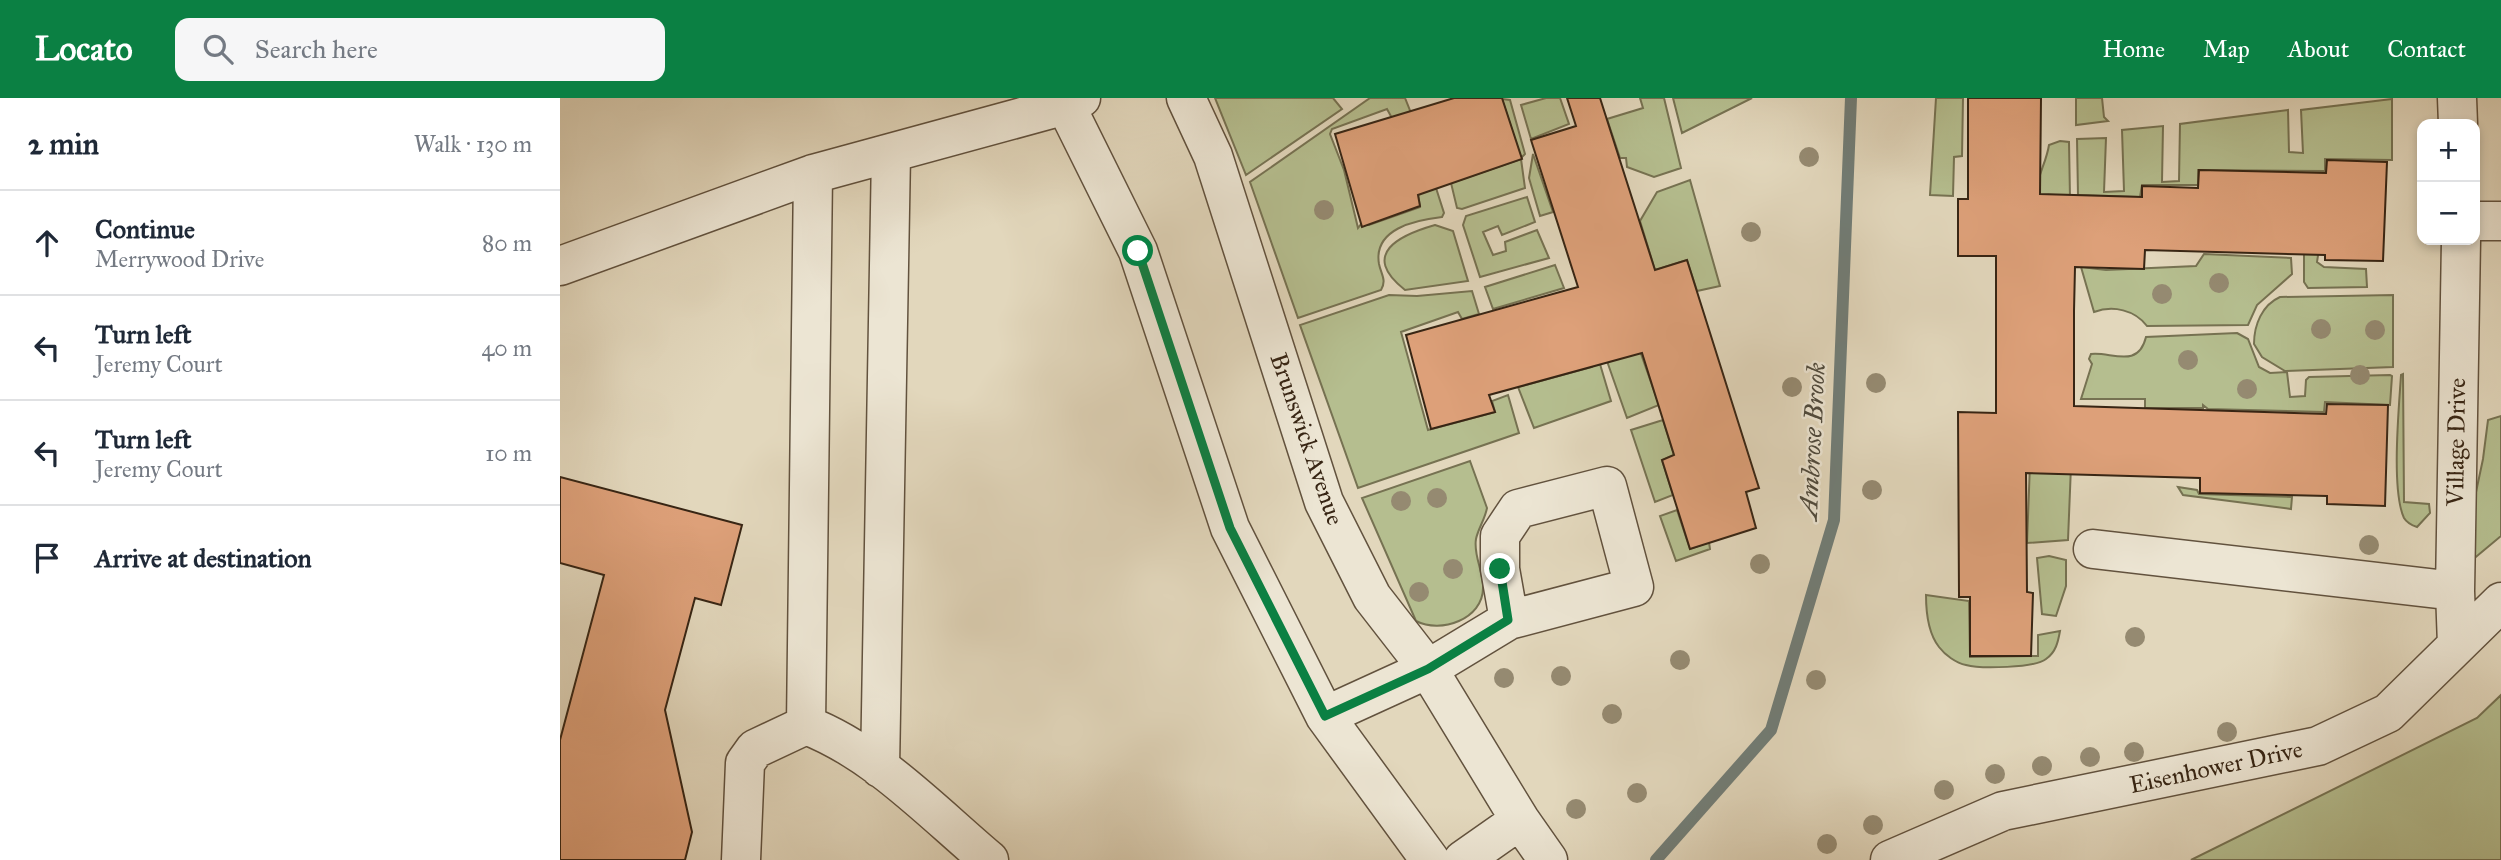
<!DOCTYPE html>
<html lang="en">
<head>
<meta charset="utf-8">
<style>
	body { margin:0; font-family:"IM FELL Great Primer",serif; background:#f6f6f7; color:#1f2937 }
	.controls { position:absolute; right:21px; top:21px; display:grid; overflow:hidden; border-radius:14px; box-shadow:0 4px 10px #0003 }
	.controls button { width:63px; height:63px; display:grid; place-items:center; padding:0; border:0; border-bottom:2px solid #e0e1e3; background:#fff; color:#1f2937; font:35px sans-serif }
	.stop { position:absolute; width:21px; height:21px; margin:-16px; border:5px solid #0b8043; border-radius:50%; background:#fff }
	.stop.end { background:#0b8043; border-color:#fff; box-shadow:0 2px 7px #0008 }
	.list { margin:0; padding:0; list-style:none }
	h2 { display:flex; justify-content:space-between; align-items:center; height:91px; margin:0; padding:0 28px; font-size:30px }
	h2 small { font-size:23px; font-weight:400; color:#747a83 }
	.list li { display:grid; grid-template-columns:46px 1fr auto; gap:21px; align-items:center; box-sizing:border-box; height:105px; padding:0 28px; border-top:2px solid #e0e1e3 }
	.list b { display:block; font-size:26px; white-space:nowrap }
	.list p { margin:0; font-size:23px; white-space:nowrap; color:#747a83 }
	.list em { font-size:23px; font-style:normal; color:#747a83 }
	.icon { flex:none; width:38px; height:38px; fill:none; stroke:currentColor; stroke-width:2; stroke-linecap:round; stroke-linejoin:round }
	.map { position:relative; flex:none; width:1941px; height:762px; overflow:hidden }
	header { display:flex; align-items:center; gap:42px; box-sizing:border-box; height:98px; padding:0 35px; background:#0b8043; color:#fff }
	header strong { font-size:33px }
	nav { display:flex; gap:38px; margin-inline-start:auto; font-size:24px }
	.search { width:490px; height:63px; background:#f6f6f7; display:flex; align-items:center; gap:18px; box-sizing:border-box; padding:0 24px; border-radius:14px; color:#747a83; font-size:26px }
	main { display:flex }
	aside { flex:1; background:#fff }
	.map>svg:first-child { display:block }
	.green { fill:#b5be8f; stroke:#767252; stroke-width:2 }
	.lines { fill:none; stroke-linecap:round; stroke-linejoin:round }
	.stream { stroke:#717d77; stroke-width:12 }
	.building { fill:#dda079; stroke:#372514; stroke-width:2 }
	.minor-casing { stroke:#62523e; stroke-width:41 }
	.minor { stroke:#ece5d3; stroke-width:38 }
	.tree { fill:#958a71 }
	.route { stroke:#0b8043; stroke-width:9 }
	.labels { text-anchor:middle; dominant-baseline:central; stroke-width:5; stroke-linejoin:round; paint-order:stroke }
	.street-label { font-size:24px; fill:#372514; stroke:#ece5d3 }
	.water-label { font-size:26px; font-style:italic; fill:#4f4a3d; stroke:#ece5d3 }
</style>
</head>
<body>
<header>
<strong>Locato</strong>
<div class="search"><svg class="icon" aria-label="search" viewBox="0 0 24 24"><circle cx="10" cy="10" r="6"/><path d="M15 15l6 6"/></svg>Search here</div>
<nav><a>Home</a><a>Map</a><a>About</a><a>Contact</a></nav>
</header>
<main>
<aside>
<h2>2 min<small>Walk · 130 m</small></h2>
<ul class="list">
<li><svg class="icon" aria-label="ahead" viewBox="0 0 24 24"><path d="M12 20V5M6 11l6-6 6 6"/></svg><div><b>Continue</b><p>Merrywood Drive</p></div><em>80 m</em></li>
<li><svg class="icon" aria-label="left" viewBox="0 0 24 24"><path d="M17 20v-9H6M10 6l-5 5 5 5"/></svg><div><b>Turn left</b><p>Jeremy Court</p></div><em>40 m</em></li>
<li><svg class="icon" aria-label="left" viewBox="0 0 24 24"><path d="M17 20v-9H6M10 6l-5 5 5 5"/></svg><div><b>Turn left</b><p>Jeremy Court</p></div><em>10 m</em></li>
<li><svg class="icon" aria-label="arrive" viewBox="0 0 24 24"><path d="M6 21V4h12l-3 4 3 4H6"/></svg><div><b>Arrive at destination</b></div></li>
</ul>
</aside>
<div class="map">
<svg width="1941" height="762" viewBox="0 0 1941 762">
	<rect width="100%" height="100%" fill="#e2d7bc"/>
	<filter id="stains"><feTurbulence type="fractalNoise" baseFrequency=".00286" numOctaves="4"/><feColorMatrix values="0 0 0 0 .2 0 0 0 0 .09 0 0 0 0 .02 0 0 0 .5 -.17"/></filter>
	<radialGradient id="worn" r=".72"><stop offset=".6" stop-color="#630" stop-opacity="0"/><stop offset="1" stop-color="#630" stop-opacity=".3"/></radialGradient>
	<path class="green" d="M655,0H773L782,11L686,77Z
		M810,0H845L851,15L833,22L827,11L772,31L770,36L784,72L798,130L802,125L809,127L860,109L858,96L876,90L884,115L882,119C855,122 813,131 819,166C821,176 827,182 821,192L738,220L690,84Z
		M986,0H1000L1009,26L971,41L961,7Z
		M1080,0H1104L1121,70L1094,79L1067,69L1066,60H1060L1047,21L1083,10Z
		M1113,0H1192L1122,35Z
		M1376,0H1403L1402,58L1394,59L1393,98L1370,97Z
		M1516,0H1542L1544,19L1548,23L1516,27Z
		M942,1L950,2L965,56L961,60Z
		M1832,1V62L1765,61V73L1638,72V87H1582L1580,99L1518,97L1517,41L1546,40L1544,94L1564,93L1562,32L1603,28L1602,84L1619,83L1620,26L1728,12L1729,54L1743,55L1741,12Z
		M1500,43L1509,44L1510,100L1476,97C1477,77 1486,66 1489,47Z
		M973,56L993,114L980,118L969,80Z
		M961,61L965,90L902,111L897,110L891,85Z
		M1130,82L1160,188L1137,193L1127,162L1095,172L1080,123L1097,94Z
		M967,99L975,124L942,137L938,128L923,134L933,157L946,153L945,144L977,132L989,160L920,179L903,127L906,118Z
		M875,127L893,133L908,183L845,192C799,156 840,137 875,127Z
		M1744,151H1759L1757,164L1764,169L1806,171L1807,189L1748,190L1744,184Z
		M1644,156L1731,160L1732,176L1697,207L1688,227L1587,228C1575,212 1553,207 1534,214L1521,169L1546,172L1636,168Z
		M995,167L1004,190L933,211L925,189Z
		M912,193L919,216L902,221L898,214L841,234L868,332L935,314L932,303L948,297L959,335L798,390L740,227L829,197L857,198Z
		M1833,197V269L1725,273L1702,259L1694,246C1694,227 1702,207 1720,199Z
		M1677,235L1688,241L1699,269L1710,275L1727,274L1730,299L1745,298L1746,282L1749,279L1830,277L1832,278L1830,307L1765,304L1764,314L1648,311L1643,307V310H1585V301H1521L1532,266L1529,261L1531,256C1550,253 1578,272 1586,239Z
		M1074,236L1099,307L1067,320L1041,246Z
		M1037,256L1051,303L974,330L958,289L1032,269Z
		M1843,276L1844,404L1869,406L1870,415L1857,429C1851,427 1847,425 1844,420C1831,392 1839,309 1841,277Z
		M1941,318V438L1905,468L1901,465L1923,361L1928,322Z
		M1103,322L1114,357L1102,362L1113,397L1095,404L1071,332Z
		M910,363L927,410C925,421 918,431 916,441C913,458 924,474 923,490C923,521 881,536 856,523L802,400Z
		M1470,366L1511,368L1508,442L1467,445Z
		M1618,389L1637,392L1639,396L1732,399L1731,411L1623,397Z
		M1117,412L1130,451L1149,444L1150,451L1116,463L1100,418Z
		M1489,458L1506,462V488L1496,518L1482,516L1477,460Z
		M1366,497L1409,503L1410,559L1478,558V537L1500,533C1498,544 1496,554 1486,561C1475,570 1420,571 1406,567C1396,565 1385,557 1379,549C1368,535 1366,515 1366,497Z
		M1941,597V762H1631L1917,620Z"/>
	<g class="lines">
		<path class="stream" d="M1096,762L1211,632L1274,422L1291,0"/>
	</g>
	<path class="building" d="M894,0H942L962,61L858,97L860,108L802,129L775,36Z
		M1007,0H1040L1095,172L1127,162L1199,390L1186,394L1196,430L1130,451L1102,362L1114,357L1082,255L929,297L935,314L871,331L846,237L1018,189L971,42L1016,28Z
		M1408,0H1481L1480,96L1582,99V88L1638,90L1639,72L1766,75L1767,62L1827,64L1823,163L1765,162V157L1585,152L1584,171L1515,169L1514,213V308L1766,316L1767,306L1828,307L1825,408L1767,406V398L1640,395V380L1466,375L1467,494L1473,495L1471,558H1410V499H1399L1398,314L1436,315V158H1398V101H1408Z
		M0,379L182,427L161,507L135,500L105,612L132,734L125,762H0V642L44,477L0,465Z"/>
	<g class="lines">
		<g class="minor-casing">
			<path id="minor" d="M502,0L578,153L670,430L765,618L870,762
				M626,0L653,58L764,404L812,499L868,571L960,722L988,762
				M1897,0L1898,26
				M1915,123H1941
				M0,168L253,76L506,7L521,0
				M1533,451L1895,493
				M1897,547L1895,493L1901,142
				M765,618L868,571L949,522L1074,489L1047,388L958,411L940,438V471L949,522
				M246,627L253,76
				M320,670L331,56
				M181,762L185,665L195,651L246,627C316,654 372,714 429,762
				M903,762L960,722
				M1330,762L1443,713L1758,648L1828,615L1941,504"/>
		</g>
		<use href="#minor" class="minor"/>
	</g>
	<g class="tree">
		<circle cx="1249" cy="59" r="10"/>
		<circle cx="764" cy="112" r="10"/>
		<circle cx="1191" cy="134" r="10"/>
		<circle cx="1659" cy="185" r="10"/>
		<circle cx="1602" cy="196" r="10"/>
		<circle cx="1761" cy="231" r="10"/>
		<circle cx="1815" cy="232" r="10"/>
		<circle cx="1628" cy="262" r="10"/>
		<circle cx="1800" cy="277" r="10"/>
		<circle cx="1316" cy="285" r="10"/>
		<circle cx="1232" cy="289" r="10"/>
		<circle cx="1687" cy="291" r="10"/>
		<circle cx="1312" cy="392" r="10"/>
		<circle cx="877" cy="400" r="10"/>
		<circle cx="841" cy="403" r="10"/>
		<circle cx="1809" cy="447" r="10"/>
		<circle cx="1200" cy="466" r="10"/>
		<circle cx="893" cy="471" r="10"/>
		<circle cx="859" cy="494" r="10"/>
		<circle cx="1575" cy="539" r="10"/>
		<circle cx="1120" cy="562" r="10"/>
		<circle cx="1001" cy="578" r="10"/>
		<circle cx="944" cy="580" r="10"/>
		<circle cx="1256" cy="582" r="10"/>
		<circle cx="1052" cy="616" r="10"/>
		<circle cx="1667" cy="634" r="10"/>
		<circle cx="1574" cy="654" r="10"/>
		<circle cx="1530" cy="659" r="10"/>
		<circle cx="1482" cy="668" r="10"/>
		<circle cx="1435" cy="676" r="10"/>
		<circle cx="1384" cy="692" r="10"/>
		<circle cx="1077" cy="695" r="10"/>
		<circle cx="1016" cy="711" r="10"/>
		<circle cx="1313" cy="727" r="10"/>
		<circle cx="1267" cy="746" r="10"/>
	</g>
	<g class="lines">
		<path class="route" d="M578,153L670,430L765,618L868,571L948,522L940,471"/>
	</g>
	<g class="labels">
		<g class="street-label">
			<text transform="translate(747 341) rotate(71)">Brunswick Avenue</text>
			<text transform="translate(1896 344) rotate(-89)">Village Drive</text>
			<text transform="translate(1656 669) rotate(-12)">Eisenhower Drive</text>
		</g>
		<g class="water-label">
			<text transform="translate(1252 343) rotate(-87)">Ambrose Brook</text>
		</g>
	</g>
	<rect width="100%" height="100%" filter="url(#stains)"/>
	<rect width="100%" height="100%" fill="url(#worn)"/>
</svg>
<div class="controls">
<button>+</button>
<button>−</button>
</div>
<div class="stop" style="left:578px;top:153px"></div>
<div class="stop end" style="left:940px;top:471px"></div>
</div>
</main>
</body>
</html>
